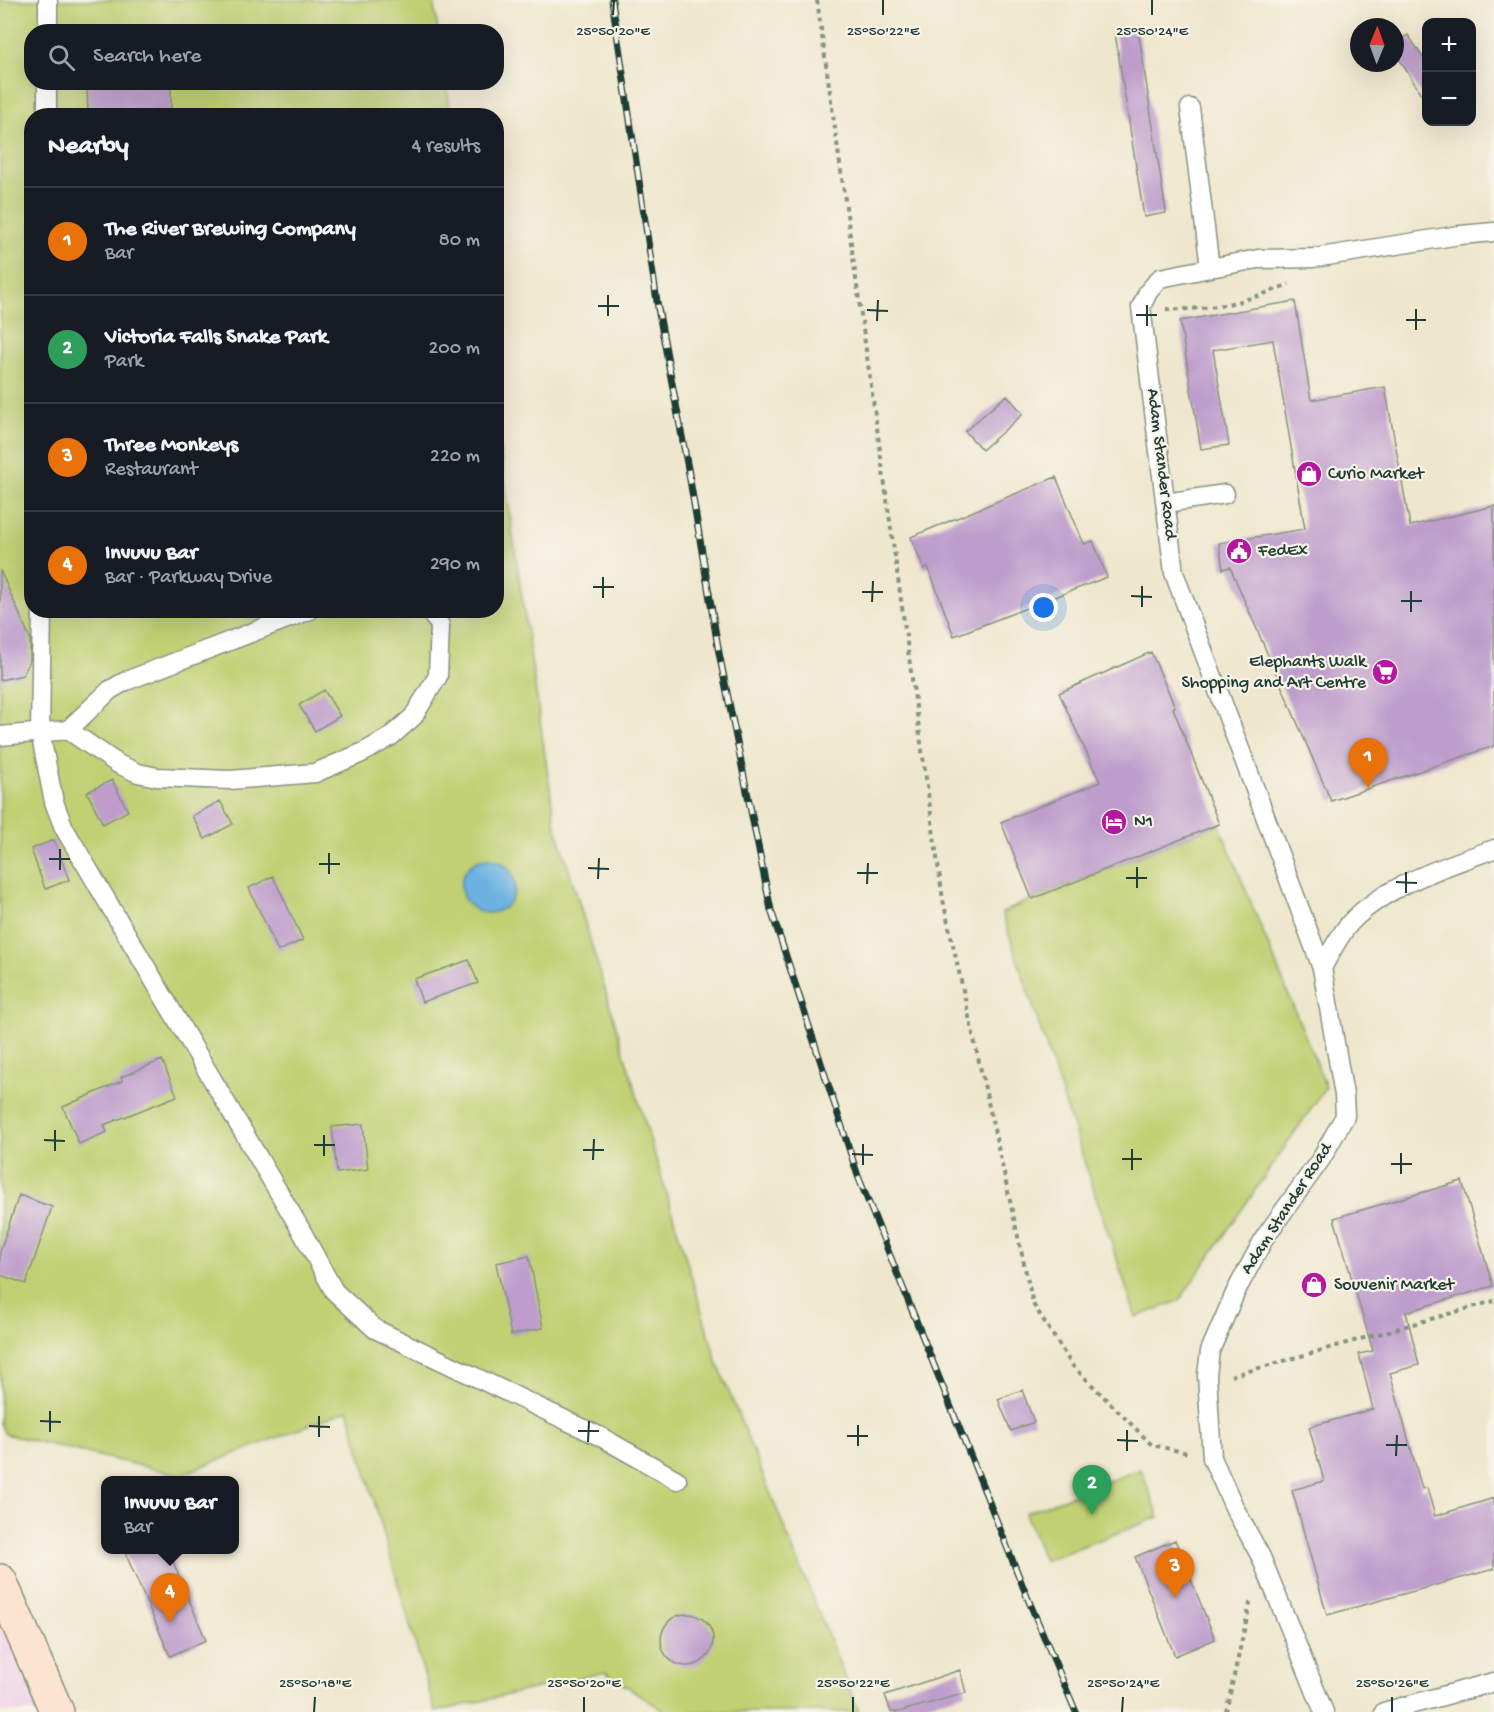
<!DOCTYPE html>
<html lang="en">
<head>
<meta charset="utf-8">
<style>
	body { margin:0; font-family:"Gochi Hand",sans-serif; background:#20242c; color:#f1f3f6 }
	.controls { position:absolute; right:18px; top:18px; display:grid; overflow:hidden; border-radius:12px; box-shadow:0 6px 24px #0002 }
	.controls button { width:54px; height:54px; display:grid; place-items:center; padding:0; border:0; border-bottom:2px solid #363941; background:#171b24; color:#f1f3f6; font:30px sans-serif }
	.compass { position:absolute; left:1350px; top:18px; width:54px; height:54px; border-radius:50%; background:#171b24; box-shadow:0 6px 24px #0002; rotate:1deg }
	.you { position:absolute; left:1044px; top:608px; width:21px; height:21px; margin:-15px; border:4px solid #fff; border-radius:50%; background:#1a73e8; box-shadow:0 0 0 9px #1a73e833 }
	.badge { display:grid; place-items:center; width:39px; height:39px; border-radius:50%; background:#d690ce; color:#fff; font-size:20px; font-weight:700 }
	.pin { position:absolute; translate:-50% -50px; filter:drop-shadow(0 2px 3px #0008) }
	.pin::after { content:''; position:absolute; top:32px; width:21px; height:18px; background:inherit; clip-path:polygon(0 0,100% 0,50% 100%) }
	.popup { position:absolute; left:101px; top:1476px; width:138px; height:78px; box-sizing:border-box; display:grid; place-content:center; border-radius:12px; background:#171b24; filter:drop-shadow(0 2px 4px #0005); font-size:20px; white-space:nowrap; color:#9ea1a6 }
	.popup b { font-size:22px; color:#f1f3f6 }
	.popup::after { content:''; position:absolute; left:50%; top:100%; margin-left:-12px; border:12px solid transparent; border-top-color:#171b24 }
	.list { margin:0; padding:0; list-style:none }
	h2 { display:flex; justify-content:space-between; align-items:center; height:78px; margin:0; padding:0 24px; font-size:26px }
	h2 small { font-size:20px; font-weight:400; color:#9ea1a6 }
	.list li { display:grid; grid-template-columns:39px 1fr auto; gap:18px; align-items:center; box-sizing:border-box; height:108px; padding:0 24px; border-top:2px solid #363941 }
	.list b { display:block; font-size:22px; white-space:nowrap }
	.list p { margin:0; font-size:20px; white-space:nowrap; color:#9ea1a6 }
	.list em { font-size:20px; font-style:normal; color:#9ea1a6 }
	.icon { flex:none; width:33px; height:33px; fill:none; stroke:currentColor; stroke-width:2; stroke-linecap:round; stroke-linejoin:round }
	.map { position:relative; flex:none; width:1494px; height:1712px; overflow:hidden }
	.search { position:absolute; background:#171b24; box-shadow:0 6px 24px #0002; left:24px; top:24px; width:480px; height:66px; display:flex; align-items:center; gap:15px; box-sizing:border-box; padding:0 21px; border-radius:24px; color:#9ea1a6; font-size:22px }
	.panel { position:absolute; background:#171b24; box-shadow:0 6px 24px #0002; left:24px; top:108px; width:480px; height:510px; border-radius:24px }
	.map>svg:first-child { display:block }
	.built { fill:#eed0e8 }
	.green { fill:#c0d072; stroke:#708653; stroke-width:1.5 }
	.water { fill:#6cb2e2; stroke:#46788b; stroke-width:1.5 }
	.building { fill:#be9dcc }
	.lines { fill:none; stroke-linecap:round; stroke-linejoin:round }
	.lane-casing { stroke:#879280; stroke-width:21 }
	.secondary-casing { stroke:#879280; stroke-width:36 }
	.path { stroke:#879280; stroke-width:4; stroke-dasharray:4.5 4.5; stroke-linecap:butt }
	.lane { stroke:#fff; stroke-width:18 }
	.secondary { stroke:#fde4d1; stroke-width:33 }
	.rail-casing { stroke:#1f3d34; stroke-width:7 }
	.rail { stroke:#f7f3e8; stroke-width:4.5; stroke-dasharray:14; stroke-linecap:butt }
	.ticks { fill:none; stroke:#1f3d34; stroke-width:2 }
	.labels { text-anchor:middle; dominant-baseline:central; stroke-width:4.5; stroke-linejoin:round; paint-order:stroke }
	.street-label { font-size:18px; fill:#1f3d34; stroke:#f7f3e8 }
	.poi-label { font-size:18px; fill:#1f3d34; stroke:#f7f3e8; text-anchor:start }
	.ticks-label { font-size:15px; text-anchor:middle; fill:#1f3d34; stroke:#f7f3e8; stroke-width:4.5; stroke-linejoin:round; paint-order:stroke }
</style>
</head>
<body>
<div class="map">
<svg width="1494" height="1712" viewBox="0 0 1494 1712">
	<rect width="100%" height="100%" fill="#f7f3e8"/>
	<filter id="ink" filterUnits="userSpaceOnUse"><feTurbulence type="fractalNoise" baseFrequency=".0167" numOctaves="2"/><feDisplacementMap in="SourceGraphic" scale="12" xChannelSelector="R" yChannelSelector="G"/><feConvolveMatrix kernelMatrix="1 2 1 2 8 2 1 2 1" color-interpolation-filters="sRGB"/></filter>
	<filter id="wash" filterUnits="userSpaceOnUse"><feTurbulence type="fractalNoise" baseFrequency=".008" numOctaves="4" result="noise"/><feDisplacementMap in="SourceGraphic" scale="24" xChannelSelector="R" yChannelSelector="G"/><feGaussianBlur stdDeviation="1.35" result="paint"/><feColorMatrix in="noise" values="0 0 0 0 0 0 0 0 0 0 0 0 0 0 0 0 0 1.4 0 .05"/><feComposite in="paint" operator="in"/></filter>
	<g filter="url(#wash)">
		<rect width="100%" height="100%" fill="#efe7cd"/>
		<path class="built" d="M0,1581L57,1712H0Z"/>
		<path class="green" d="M0,0H433L438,31L32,32V82L446,83L451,115L32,116V610H496L497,427L555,823L717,1362L859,1712H666L605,1672L435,1712L348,1410L180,1475L5,1434L0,1423Z
			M1219,824L1326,1087L1179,1301L1136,1317L1002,913L1032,899Z
			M1141,1469L1159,1517L1044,1561L1025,1513Z"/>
		<path class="water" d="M461 886a27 27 0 1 1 54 0a27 27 0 1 1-54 0Z"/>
		<g id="blocks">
			<path class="building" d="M1138,29L1166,213L1144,217L1115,33Z
				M1408,35L1426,62V102L1395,52V44Z
				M171,82V116H88L87,83Z
				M1295,301L1311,400L1385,387L1410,526L1494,506V746L1331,801L1230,567L1223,569L1219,543L1305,529L1273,340L1213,350L1229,445L1201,449L1180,321Z
				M1007,395L1023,414L982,450L965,431Z
				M1056,477L1084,544L1093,541L1107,577L954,636L928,567L924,569L911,537Z
				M0,570L30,638V660L23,675L0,680Z
				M1151,652L1175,707L1173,708L1219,824L1032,899L1001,822L1100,782L1059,693Z
				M324,690L340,716L315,731L299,705Z
				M112,780L128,811L103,824L87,792Z
				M220,801L233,824L205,839L192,816Z
				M54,840L69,880L45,889L31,849Z
				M273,876L303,940L278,951L249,888Z
				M469,960L478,983L422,1002L414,979Z
				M162,1060L177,1096L104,1125L107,1132L79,1144L63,1107L122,1081L121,1077Z
				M363,1124L368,1169L337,1173L332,1127Z
				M1462,1181L1493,1286L1406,1312L1419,1365L1390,1373L1422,1489L1427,1488L1435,1516L1494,1498V1569L1327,1615L1292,1490L1324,1481L1309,1427L1373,1409L1359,1354L1373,1351L1334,1218Z
				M19,1195L52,1207L26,1284L0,1275V1251Z
				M529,1256L543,1328L511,1335L496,1263Z
				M1022,1390L1034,1422L1011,1431L998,1399Z
				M1175,1540L1215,1639L1175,1656L1135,1557Z
				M124,1550H168L206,1640L170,1656Z
				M661 1640a26 26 0 1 1 52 0a26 26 0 1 1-52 0Z
				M960,1670L966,1693L898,1712H891L885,1695Z"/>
		</g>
	</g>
	<g filter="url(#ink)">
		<use href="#blocks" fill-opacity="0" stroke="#879280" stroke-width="1.5"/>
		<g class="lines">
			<g class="lane-casing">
				<path id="lane" d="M48,32V0
					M1190,108L1210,268
					M47,116V82
					M1166,503L1225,494
					M42,610L40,732L54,802L64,828L301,1230L334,1291L375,1329L601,1437L677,1480
					M68,730L118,764L138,773L157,777L230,780L315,773L364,752L390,737L413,717L438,676L440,625L428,610
					M0,736L68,730L110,690L126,681L310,610
					M1322,968C1331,952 1339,935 1351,922C1386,885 1447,866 1494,849
					M1324,1712L1261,1557L1235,1509L1212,1458L1207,1375L1210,1351L1236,1291L1265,1237L1321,1159L1345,1116L1344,1095L1322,968L1174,573L1141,307L1148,292L1160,278L1210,268L1258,259L1314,258L1460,235L1494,232
					M1384,1712L1494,1682"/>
			</g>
			<g class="secondary-casing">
				<path id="secondary" d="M0,1581L57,1712"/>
			</g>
			<path class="path" d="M817,0L943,900L1033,1304L1072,1365L1152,1445L1188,1453
				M1166,309C1209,311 1250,301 1289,284
				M1231,1376L1494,1301
				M1226,1712L1251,1599"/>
			<use href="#lane" class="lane"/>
			<use href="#secondary" class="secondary"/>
			<g class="rail-casing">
				<path id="rail" d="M612,0L658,308L689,474L719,653L771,910L858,1176L1028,1599L1076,1712"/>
			</g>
			<use href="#rail" class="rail"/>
		</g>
	</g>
	<path class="ticks" d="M613,15L614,0M883,15V0M1152,15V0M598,306H619M867,310L888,311M1136,315H1157M608,316V295M1406,320H1426M877,321L878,300M1147,326V305M1416,330V309M593,587H614M862,592H883M1131,596L1152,597M603,598V577M1401,601H1422M872,602L873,581M1142,607V586M1411,612V591M49,859H70M319,864H340M588,868L609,869M60,870V849M857,873H878M329,874V853M1126,878H1147M598,879L599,858M1396,882L1417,883M867,884L868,863M1137,888V867M1406,893V872M44,1140L65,1141M314,1145H335M583,1150H604M55,1151V1130M852,1154L873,1155M324,1156V1135M1122,1159H1142M593,1160L594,1139M1391,1164H1412M863,1165V1144M1132,1170V1149M1401,1174V1153M40,1421L61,1422M309,1426L330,1427M578,1431H599M50,1432V1411M847,1436H868M319,1437V1416M1117,1440L1138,1441M588,1442L589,1421M1386,1445H1407M858,1446V1425M1127,1451V1430M1396,1456L1397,1435M314,1712L315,1697M584,1712V1697M853,1712V1697M1122,1712L1123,1697M1392,1712V1697"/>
	<defs>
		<g id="shop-disc" transform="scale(1.35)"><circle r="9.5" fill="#b5179e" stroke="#f7f3e8"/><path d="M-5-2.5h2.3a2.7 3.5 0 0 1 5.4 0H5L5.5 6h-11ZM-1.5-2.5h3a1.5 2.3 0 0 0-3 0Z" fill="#fff"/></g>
		<g id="civic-disc" transform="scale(1.35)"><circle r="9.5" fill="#b5179e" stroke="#f7f3e8"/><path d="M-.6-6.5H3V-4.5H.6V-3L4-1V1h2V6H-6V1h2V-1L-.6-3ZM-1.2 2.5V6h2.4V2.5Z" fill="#fff"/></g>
		<g id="supermarket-disc" transform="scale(1.35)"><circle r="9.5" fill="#b5179e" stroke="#f7f3e8"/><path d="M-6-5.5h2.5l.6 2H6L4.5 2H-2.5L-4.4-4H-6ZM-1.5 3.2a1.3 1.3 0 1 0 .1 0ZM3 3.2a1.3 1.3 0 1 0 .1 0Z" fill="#fff"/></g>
		<g id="hotel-disc" transform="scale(1.35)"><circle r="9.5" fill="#b5179e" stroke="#f7f3e8"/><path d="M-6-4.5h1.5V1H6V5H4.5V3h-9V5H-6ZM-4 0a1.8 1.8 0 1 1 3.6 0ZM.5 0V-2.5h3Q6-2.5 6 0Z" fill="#fff"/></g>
	</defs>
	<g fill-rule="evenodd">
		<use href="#shop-disc" x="1309" y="474"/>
		<use href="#civic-disc" x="1239" y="551"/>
		<use href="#supermarket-disc" x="1385" y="672"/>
		<use href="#hotel-disc" x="1114" y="822"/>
		<use href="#shop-disc" x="1314" y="1285"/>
	</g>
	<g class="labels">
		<g class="street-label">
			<text transform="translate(1161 464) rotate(83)">Adam Stander Road</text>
			<text transform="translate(1287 1209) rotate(-57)">Adam Stander Road</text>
		</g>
		<g class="poi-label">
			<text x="1328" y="474">Curio Market</text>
			<text x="1258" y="551">FedEx</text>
			<text x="1366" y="662" text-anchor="end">Elephants Walk<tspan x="1366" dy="21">Shopping and Art Centre</tspan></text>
			<text x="1134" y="822">N1</text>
			<text x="1334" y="1285">Souvenir Market</text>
		</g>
	</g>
	<g class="ticks-label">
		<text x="613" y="35">25°50'20"E</text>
		<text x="883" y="35">25°50'22"E</text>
		<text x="1152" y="35">25°50'24"E</text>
		<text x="315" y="1687">25°50'18"E</text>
		<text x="584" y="1687">25°50'20"E</text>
		<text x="853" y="1687">25°50'22"E</text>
		<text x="1123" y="1687">25°50'24"E</text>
		<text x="1392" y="1687">25°50'26"E</text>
	</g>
</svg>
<div class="controls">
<button>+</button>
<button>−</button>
</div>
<svg class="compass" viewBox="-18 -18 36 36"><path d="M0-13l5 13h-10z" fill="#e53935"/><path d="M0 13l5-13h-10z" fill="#9ea1a6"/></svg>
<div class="you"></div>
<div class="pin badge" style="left:1368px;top:788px;background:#e8710a">1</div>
<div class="pin badge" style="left:1092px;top:1515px;background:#2e9e5b">2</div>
<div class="pin badge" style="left:1175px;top:1598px;background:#e8710a">3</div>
<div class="pin badge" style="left:170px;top:1623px;background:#e8710a">4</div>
<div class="popup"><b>Invuvu Bar</b>Bar</div>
<div class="search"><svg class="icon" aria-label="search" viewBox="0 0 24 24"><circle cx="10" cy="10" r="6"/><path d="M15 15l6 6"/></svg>Search here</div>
<section class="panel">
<h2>Nearby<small>4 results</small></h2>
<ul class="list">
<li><span class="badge" style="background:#e8710a">1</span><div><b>The River Brewing Company</b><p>Bar</p></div><em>80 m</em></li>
<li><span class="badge" style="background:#2e9e5b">2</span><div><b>Victoria Falls Snake Park</b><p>Park</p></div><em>200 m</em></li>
<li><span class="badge" style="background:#e8710a">3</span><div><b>Three Monkeys</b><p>Restaurant</p></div><em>220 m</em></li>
<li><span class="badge" style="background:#e8710a">4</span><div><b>Invuvu Bar</b><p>Bar · Parkway Drive</p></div><em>290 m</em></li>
</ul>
</section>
</div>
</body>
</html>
